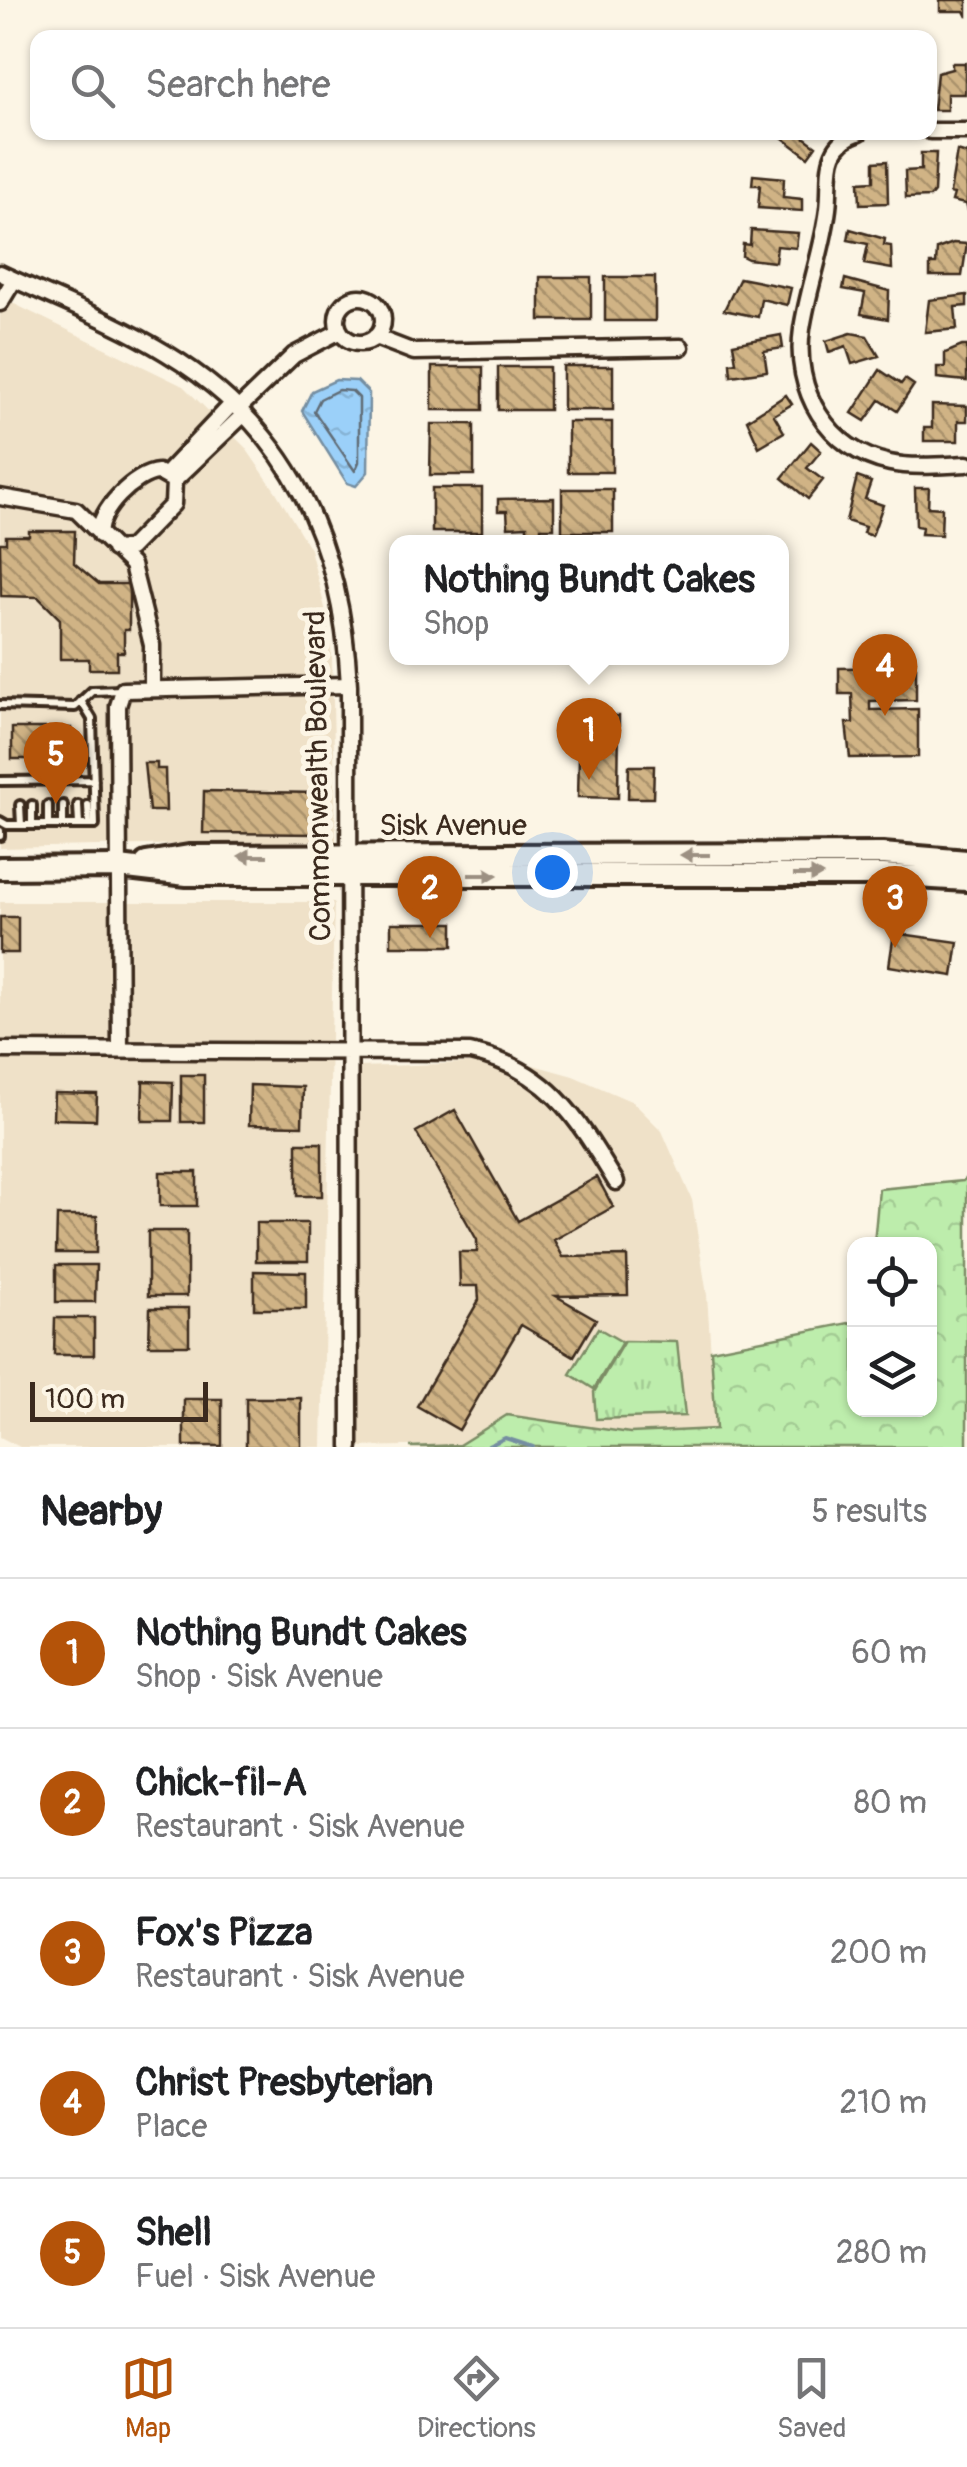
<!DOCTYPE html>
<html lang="en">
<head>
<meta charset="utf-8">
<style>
	body { margin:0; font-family:Pangolin,sans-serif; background:#f2f2f2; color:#202124 }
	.controls { position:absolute; right:30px; bottom:30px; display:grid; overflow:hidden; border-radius:20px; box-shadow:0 2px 8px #0004 }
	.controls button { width:90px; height:90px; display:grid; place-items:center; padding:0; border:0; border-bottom:2px solid #e0e0e0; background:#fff; color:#202124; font:50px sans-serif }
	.scale { position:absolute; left:30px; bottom:25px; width:178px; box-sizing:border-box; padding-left:10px; border:5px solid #3b2a1e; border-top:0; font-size:28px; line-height:35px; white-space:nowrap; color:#3b2a1e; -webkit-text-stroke:8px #fcf5e5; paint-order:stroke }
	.you { position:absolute; left:552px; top:872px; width:35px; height:35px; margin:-25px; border:8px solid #fff; border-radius:50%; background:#1a73e8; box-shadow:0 0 0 15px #1a73e833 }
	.badge { display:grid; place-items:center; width:65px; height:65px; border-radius:50%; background:#b45309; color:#fff; font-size:32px; font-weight:700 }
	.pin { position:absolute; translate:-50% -82px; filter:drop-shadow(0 2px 5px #0008) }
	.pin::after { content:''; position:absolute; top:52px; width:35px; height:30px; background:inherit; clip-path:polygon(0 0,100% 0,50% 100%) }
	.popup { position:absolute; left:389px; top:535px; width:400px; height:130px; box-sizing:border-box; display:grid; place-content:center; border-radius:20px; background:#fff; filter:drop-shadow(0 2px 8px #0005); font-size:32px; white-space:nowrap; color:#757577 }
	.popup b { font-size:38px; color:#202124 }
	.popup::after { content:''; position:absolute; left:50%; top:100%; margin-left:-20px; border:20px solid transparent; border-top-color:#fff }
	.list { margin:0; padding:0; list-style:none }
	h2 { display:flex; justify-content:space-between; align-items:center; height:130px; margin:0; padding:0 40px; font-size:42px }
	h2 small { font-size:32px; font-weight:400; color:#757577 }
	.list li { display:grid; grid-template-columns:65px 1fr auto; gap:30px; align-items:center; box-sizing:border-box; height:150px; padding:0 40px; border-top:2px solid #e0e0e0 }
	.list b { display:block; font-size:38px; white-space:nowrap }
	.list p { margin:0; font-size:32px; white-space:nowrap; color:#757577 }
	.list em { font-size:32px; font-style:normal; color:#757577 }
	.icon { flex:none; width:55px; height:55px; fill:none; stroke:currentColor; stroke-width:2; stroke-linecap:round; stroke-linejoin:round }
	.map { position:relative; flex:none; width:967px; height:1447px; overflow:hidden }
	.search { position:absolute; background:#fff; box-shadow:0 2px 8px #0004; left:30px; right:30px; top:30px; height:110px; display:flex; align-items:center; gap:25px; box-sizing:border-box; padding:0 35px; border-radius:20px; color:#757577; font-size:38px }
	.sheet { height:880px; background:#fff }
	nav { display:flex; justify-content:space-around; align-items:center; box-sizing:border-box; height:140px; border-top:2px solid #e0e0e0; background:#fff; font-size:28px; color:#757577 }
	nav a { display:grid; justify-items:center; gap:5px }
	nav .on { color:#b45309 }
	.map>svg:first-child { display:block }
	.built { fill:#efe1c8 }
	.forest { fill:url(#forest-crowns); stroke:#7c8c65; stroke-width:2.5 }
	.park { fill:url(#park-tufts); stroke:#7c8c65; stroke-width:2.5 }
	.pitch { fill:#bdedac; stroke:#7c8c65; stroke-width:2.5 }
	.water { fill:url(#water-ripples); stroke:#758ea1; stroke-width:2.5 }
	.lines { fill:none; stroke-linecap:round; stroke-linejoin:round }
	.shore { stroke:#616c76; stroke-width:2.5 }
	.stream { stroke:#758ea1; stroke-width:4 }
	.building { fill:url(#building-back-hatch); stroke:#3b2a1e; stroke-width:2.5 }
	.lane-casing { stroke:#3b2a1e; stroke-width:14 }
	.street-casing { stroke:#3b2a1e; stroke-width:21 }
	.secondary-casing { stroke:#3b2a1e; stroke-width:28 }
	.lane { stroke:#fcf5e5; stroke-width:6 }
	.street { stroke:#fcf5e5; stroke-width:14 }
	.secondary { stroke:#fcf5e5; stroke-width:20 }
	.oneway { fill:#9c9082 }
	.labels { text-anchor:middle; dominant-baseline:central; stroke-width:10; stroke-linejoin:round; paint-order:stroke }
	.street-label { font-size:30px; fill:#3b2a1e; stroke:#fcf5e5 }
</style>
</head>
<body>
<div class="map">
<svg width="967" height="1447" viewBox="0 0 967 1447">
	<defs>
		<pattern id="forest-crowns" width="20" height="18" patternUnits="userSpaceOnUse" patternTransform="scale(2.5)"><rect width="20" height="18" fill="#bdedac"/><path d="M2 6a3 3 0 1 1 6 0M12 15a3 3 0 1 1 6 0" fill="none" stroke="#a3cb94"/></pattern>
		<pattern id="park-tufts" width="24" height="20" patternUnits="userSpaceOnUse" patternTransform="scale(2.5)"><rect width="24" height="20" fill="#bdedac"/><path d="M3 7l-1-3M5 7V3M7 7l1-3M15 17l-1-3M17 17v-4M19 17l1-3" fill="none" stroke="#a3cb94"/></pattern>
		<pattern id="water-ripples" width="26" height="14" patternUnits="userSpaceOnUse" patternTransform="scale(2.5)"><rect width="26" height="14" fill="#9bd0f9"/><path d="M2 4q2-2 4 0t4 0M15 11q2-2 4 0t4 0" fill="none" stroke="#86b3d5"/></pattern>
		<pattern id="building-back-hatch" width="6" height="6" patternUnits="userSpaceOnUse" patternTransform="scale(2.5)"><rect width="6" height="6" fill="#d0b385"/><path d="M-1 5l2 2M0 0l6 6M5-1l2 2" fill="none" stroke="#aa926c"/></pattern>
	</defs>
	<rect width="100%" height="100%" fill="#fcf5e5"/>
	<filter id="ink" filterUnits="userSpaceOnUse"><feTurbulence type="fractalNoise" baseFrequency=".01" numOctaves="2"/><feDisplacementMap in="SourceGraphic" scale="20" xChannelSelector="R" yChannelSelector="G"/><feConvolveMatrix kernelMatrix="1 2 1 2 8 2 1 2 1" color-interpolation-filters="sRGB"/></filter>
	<g filter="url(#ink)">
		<path class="built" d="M0,297L183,386L245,447L276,492L310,549L325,608L332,657L336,841L0,848Z
			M0,902H334L322,1447H20L0,1437Z
			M519,1061L573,1076L633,1102L662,1131L692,1200L707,1295L716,1429L630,1433L508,1415L459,1445L351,1447L352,1187L360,1067Z"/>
		<path class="forest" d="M967,1176V1447H410L459,1445L507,1415L630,1433L716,1429L711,1350L854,1322V1410H930V1244H874L879,1189L963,1181Z"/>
		<path class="park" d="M624,1341L677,1342L685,1416L596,1419L594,1392Z"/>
		<path class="pitch" d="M598,1328L622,1342L594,1389L570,1374Z"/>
		<path class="water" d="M336,380L357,381L369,393L368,472L356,486L347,483L302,411L312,391Z"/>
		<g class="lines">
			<path class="shore" d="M338,390L352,391L359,398V462L355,471L314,411L320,399Z"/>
			<path class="stream" d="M486,1447L505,1438L533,1447"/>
		</g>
		<path class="building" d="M940,0H967V17L964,11H940Z
			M952,63H965V94H947V110H933L937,73L952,69Z
			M775,132H797L816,146L808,157Z
			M957,151L967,154V211L965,204L952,201L954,194L950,193Z
			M921,153H936L934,192L930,197L906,198L905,171L921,170Z
			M887,161L888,203L860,204L859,182L874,181V162Z
			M753,175L784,178L783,197L802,199V211L758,208L760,185H752Z
			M850,229L885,239L884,245L891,246L892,269L864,264L868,244L848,240Z
			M751,230L798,233L796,248L777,246L775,262L748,259L742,256L743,244L750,245Z
			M953,243L967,244L962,276H930V264H936L937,249Z
			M540,277H591V320H540Z
			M605,277H655V321H605Z
			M740,278L791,288L787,305L761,299L758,317L724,310Z
			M845,279L889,291L888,319L861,314L865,293L843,289Z
			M967,295V306L955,307L957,329L925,332L929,300Z
			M851,333L867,336L879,356L852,364L846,346L829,352L826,341Z
			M781,335L783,348L764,351L767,371L731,376L730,363L736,362L733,344Z
			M962,346H967V381L937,378V367H945V353Z
			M563,366H613V410H563Z
			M432,367H483V410H432Z
			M498,367H549V410H498Z
			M880,370L901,384L905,379L914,385L897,411L880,400L865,421L852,413Z
			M786,395L792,404L774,415L784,432L759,447L747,420Z
			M932,405L967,406V421H958V441H924V428H932Z
			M568,422H612V472H568Z
			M431,424H474V475H430Z
			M811,442L821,451L807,468L823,480L808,499L782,478Z
			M857,477L871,482L865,499L883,505L872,536L863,533L865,527L846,521Z
			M432,488H482V532H432Z
			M915,488H929L928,507L942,508L941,535L921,534L922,527L916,526Z
			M562,489H613V532H562Z
			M554,498V528H541V536L527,537V526L508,527L507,511H498V499Z
			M29,531H75L74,563L99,584H129V630H124V652H117V669H89V659H60V619L38,597L1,596L0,543H6V536H29Z
			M916,667V700L870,701V710L918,709V757L850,758L846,723H853L852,694H839V668Z
			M580,716H619L618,798L578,797Z
			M12,728H71L70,759H12Z
			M144,763H157V769H165L166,811H149Z
			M629,766H654L653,798H628Z
			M204,791L320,793L319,834L203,833Z
			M0,917H18V953H0Z
			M391,923H453V946H391Z
			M894,933L958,942L953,976L889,966Z
			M181,1075H204V1122H181Z
			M143,1081L173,1082L172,1121H142Z
			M250,1085L303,1087L302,1126L249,1125Z
			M54,1093L97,1094L96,1120L53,1119Z
			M455,1110L518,1221L597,1177L613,1207L554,1240L563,1257L627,1256L628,1295L556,1296L596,1319L574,1356L521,1325L459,1430L417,1406L479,1300L478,1286H460L459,1252H477V1240L416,1132Z
			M297,1143H322V1196H297Z
			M160,1172H197V1206H160Z
			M57,1216H97L96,1253H56Z
			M256,1223H308V1261H256Z
			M148,1231H187V1296H148Z
			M56,1265H96L95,1302H56Z
			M254,1271L306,1272V1309H254Z
			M150,1308H189V1345H149Z
			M55,1318H94V1355H54Z
			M246,1398H301V1447H246Z
			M184,1399H222V1446H184Z"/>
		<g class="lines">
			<g class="lane-casing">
				<path id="lane" d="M0,705L75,707L92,691L122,690
					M0,781L94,780
					M20,805L21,825
					M32,805V825
					M48,805V825
					M63,805V825
					M78,805L79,825
					M88,805L89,825
					M0,821L7,825H95L92,719L81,701
					M0,831V836"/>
			</g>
			<g class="street-casing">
				<path id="street" d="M930,131H967
					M860,132C821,145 832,176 828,209C823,250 808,289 802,329C793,390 827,450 890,463C914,468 943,465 967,464
					M0,273C55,299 114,321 166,353C291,428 342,544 349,685L350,1447
					M337 320a23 23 0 1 1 46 0a23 23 0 1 1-46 0Z
					M0,303L14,280
					M375,337L414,352L681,347
					M238,409L294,355L340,331
					M166,474L232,404
					M174,481L243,415
					M0,497L76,510L132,565L152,645V687
					M100,535C96,512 136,473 158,472L174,481L173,504L130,548L114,549
					M0,1050L470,1052C548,1068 577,1118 616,1182
					M120,1050L118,706L123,690L349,685"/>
			</g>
			<g class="secondary-casing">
				<path id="secondary" d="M146,863L189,856L882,854L967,861
					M0,868L119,867L187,875H883L967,880"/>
			</g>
			<use href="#lane" class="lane"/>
			<use href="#street" class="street"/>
			<use href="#secondary" class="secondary"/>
		</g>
		<defs><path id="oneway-solid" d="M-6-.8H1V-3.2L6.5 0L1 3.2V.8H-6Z" transform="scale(2.5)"/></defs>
		<g class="oneway">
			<use href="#oneway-solid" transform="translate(695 855) rotate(180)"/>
			<use href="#oneway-solid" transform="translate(253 856) rotate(180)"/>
			<use href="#oneway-solid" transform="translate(483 875)"/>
			<use href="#oneway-solid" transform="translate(808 875)"/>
		</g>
	</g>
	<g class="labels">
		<g class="street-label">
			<text transform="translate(318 776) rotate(-91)">Commonwealth Boulevard</text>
			<text x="453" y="825">Sisk Avenue</text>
		</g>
	</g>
</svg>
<div class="controls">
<button><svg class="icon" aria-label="locate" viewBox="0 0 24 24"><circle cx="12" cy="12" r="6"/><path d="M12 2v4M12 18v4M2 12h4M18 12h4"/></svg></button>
<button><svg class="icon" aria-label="layers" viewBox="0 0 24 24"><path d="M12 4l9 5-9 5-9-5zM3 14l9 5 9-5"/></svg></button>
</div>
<div class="scale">100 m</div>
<div class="you"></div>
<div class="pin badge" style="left:589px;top:780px">1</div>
<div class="popup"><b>Nothing Bundt Cakes</b>Shop</div>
<div class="pin badge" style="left:430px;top:938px">2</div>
<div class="pin badge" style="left:895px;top:948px">3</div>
<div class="pin badge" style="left:885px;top:716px">4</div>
<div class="pin badge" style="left:56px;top:804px">5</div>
<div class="search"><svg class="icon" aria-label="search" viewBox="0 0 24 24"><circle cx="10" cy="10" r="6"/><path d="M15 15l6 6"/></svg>Search here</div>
</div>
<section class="sheet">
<h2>Nearby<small>5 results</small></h2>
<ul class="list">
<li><span class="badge">1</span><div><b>Nothing Bundt Cakes</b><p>Shop · Sisk Avenue</p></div><em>60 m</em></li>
<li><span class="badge">2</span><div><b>Chick-fil-A</b><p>Restaurant · Sisk Avenue</p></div><em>80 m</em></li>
<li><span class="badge">3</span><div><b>Fox's Pizza</b><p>Restaurant · Sisk Avenue</p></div><em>200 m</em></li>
<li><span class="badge">4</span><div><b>Christ Presbyterian</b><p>Place</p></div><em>210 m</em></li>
<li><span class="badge">5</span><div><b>Shell</b><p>Fuel · Sisk Avenue</p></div><em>280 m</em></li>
</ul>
</section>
<nav>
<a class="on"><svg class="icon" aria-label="map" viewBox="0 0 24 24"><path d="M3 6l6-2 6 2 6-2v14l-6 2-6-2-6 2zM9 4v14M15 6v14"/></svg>Map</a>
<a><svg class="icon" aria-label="directions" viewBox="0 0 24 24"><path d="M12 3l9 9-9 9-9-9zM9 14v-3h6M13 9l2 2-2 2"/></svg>Directions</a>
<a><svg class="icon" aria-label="saved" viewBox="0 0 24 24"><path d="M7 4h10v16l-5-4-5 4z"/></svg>Saved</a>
</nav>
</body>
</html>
